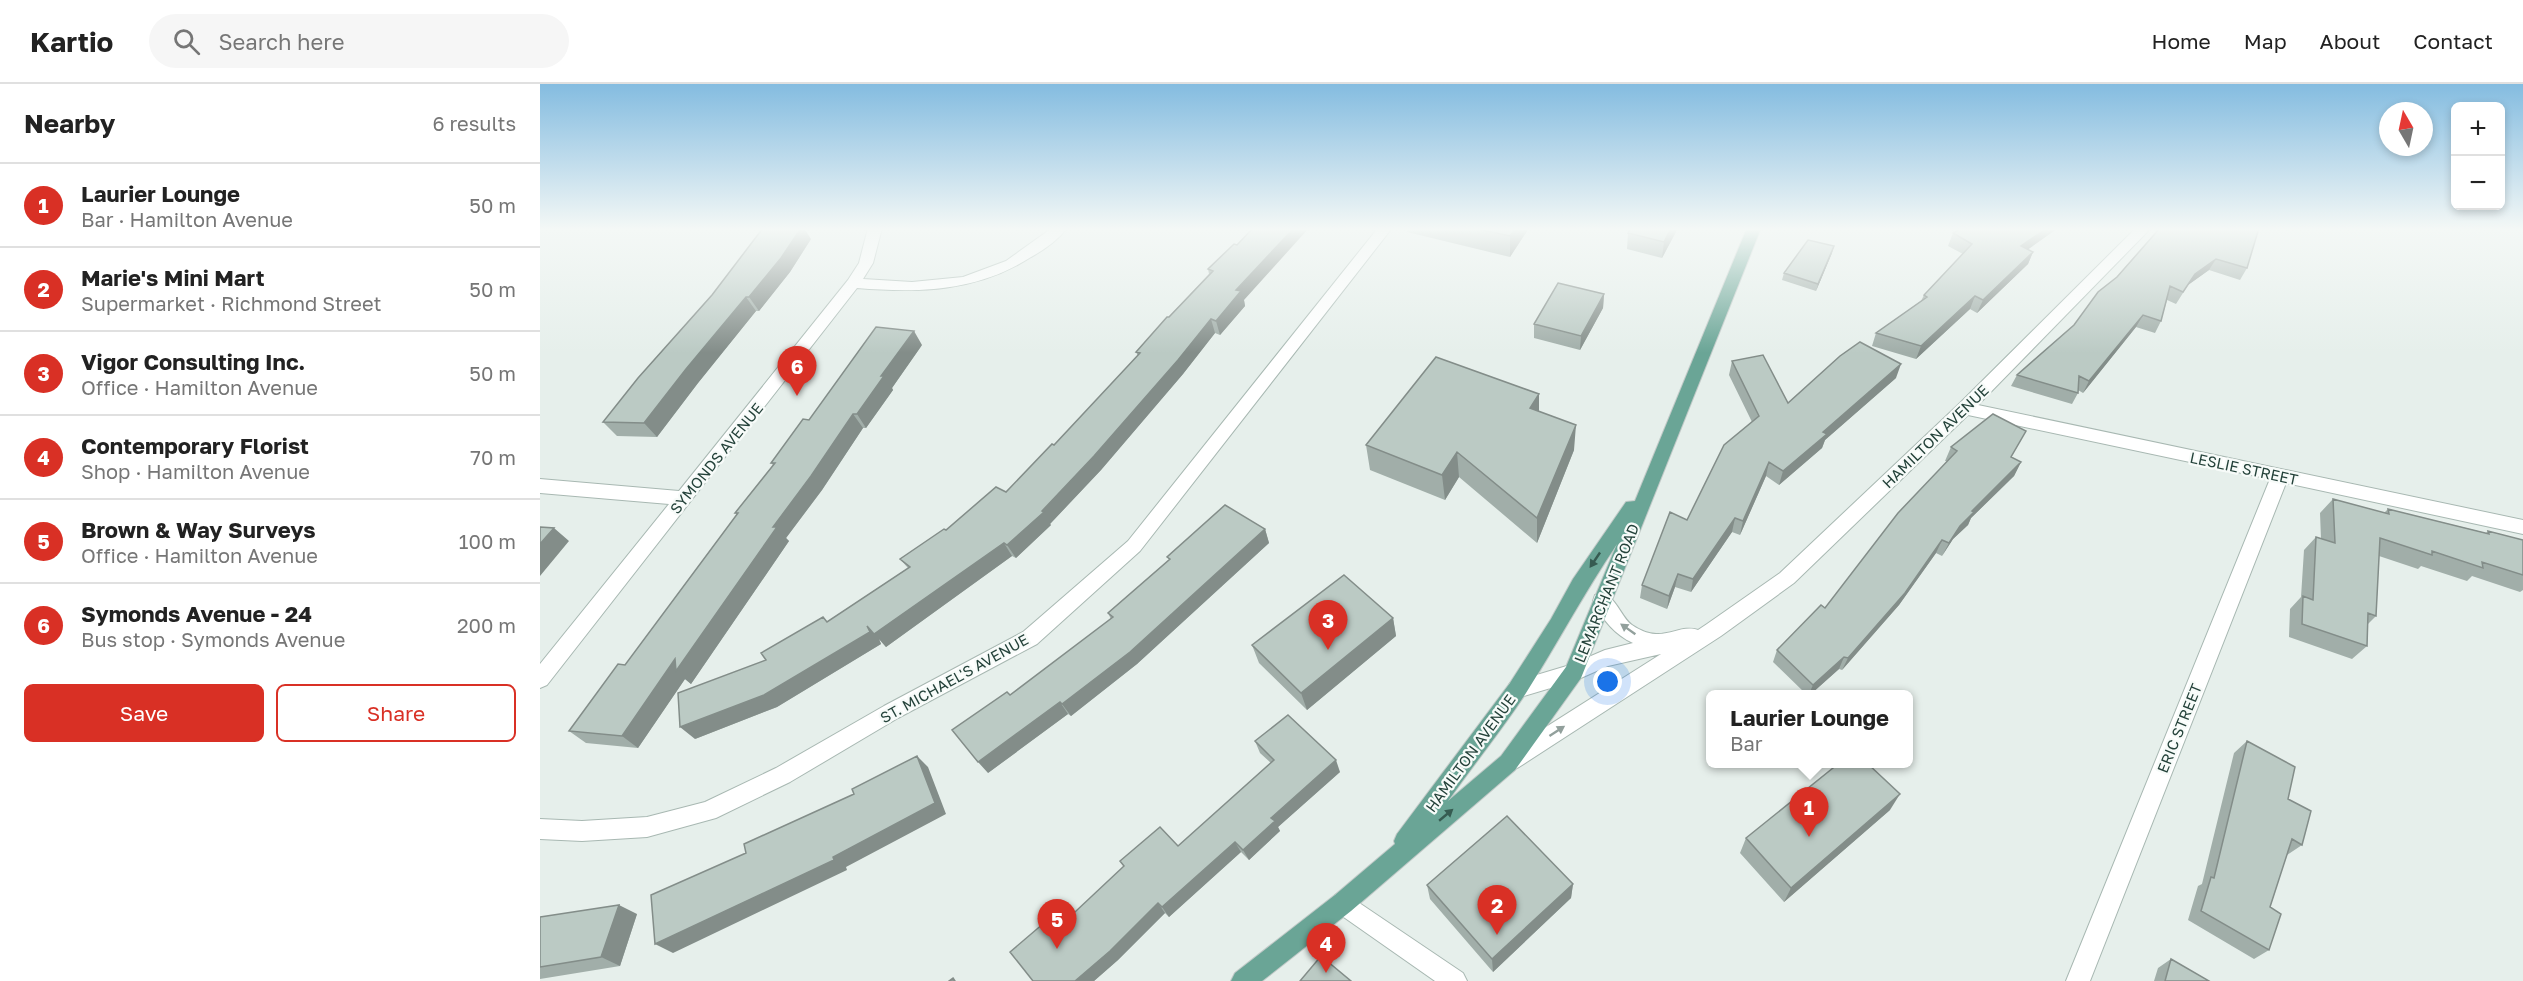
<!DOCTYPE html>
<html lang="en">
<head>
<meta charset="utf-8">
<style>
	body { margin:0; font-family:"Golos Text",sans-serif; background:#f6f6f6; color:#222 }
	.controls { position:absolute; right:18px; top:18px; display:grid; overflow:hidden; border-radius:9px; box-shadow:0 3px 9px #0003 }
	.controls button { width:54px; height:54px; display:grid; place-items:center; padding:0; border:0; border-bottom:2px solid #e0e0e0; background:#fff; color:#222; font:30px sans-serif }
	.compass { position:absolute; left:1839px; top:18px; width:54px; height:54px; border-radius:50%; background:#fff; box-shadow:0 3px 9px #0003; rotate:351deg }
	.you { position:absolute; left:1068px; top:598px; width:21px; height:21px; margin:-15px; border:4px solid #fff; border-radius:50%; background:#1a73e8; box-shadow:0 0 0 9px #1a73e833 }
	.badge { display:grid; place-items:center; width:39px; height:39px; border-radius:50%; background:#d93025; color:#fff; font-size:20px; font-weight:700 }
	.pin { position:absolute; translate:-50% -50px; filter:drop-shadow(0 2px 3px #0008) }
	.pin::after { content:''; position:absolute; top:32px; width:21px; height:18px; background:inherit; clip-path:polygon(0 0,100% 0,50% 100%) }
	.popup { position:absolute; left:1166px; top:606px; width:207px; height:78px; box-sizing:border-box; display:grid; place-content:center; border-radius:9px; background:#fff; filter:drop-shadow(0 2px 4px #0005); font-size:20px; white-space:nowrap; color:#767676 }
	.popup b { font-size:22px; color:#222 }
	.popup::after { content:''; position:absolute; left:50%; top:100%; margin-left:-12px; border:12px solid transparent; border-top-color:#fff }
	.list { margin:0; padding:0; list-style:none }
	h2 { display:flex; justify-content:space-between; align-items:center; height:78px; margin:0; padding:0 24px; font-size:26px }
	h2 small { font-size:20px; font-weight:400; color:#767676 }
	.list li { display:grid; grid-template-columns:39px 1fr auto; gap:18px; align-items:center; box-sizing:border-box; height:84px; padding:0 24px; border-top:2px solid #e0e0e0 }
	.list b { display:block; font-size:22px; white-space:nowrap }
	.list p { margin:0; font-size:20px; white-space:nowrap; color:#767676 }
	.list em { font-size:20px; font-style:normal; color:#767676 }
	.actions { display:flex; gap:12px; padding:18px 24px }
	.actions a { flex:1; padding:14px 0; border:2px solid #d93025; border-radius:9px; text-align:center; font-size:21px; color:#d93025 }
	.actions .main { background:#d93025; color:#fff }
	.icon { flex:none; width:33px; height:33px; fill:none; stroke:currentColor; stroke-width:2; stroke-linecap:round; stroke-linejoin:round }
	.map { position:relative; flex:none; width:1983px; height:897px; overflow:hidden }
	header { display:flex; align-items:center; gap:36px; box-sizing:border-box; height:84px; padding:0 30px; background:#fff; border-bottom:2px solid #e0e0e0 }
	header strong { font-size:28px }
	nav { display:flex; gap:33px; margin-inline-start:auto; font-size:21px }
	.search { width:420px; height:54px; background:#f6f6f6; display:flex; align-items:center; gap:15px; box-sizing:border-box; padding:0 21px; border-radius:33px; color:#767676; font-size:22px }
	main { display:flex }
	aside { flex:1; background:#fff }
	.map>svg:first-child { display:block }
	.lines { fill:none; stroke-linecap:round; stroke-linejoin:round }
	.minor-casing { stroke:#a8b8b2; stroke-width:2 }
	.major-casing { stroke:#c2cac8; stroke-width:2 }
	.minor { fill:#fff; fill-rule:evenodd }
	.major { fill:#6aa596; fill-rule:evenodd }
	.wall { fill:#a1aea9 }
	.shaded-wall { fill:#838d89 }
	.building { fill:#bbcac4; stroke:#838d89; stroke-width:1.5 }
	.oneway { fill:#365b51 }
	.oneway2 { fill:#92a09c }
	.labels { text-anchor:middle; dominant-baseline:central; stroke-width:4.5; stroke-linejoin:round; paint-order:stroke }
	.street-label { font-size:15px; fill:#24423a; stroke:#f7fbf9 }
</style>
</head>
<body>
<header>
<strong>Kartio</strong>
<div class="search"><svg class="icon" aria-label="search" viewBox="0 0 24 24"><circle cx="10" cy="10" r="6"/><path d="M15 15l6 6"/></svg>Search here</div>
<nav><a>Home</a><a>Map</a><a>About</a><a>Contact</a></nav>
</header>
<main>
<aside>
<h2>Nearby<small>6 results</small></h2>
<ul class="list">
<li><span class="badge">1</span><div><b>Laurier Lounge</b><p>Bar · Hamilton Avenue</p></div><em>50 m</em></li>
<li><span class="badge">2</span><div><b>Marie's Mini Mart</b><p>Supermarket · Richmond Street</p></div><em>50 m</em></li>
<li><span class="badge">3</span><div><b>Vigor Consulting Inc.</b><p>Office · Hamilton Avenue</p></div><em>50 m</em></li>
<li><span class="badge">4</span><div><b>Contemporary Florist</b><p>Shop · Hamilton Avenue</p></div><em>70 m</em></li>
<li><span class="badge">5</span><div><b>Brown &amp; Way Surveys</b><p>Office · Hamilton Avenue</p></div><em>100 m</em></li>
<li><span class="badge">6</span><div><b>Symonds Avenue - 24</b><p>Bus stop · Symonds Avenue</p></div><em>200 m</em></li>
</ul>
<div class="actions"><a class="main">Save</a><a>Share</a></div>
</aside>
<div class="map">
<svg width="1983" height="897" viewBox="0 0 1983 897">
	<rect width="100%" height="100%" fill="#e6efeb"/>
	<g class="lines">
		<g class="minor-casing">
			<path id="minor" d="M328,144H342L333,179L323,195L372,198L423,193L466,177L512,144H527C518,156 504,166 491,173C437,208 379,209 317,204L7,601L0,604V580L129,420L0,409V395L139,407L308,196L319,179Z
				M838,144H852L600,467L497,560L358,634L250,698L176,734L107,753L42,757L0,755V735L42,737L107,733L165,718L236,684L344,622L483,548L588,457Z
				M1596,144H1611L1438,321L1983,436V450L1746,399L1550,897H1526L1730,395L1428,331L1254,499L1181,552L979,683L972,686L965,683L962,676L965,669L1121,570L1068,582L1034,597L977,614L970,611L967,605L970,599L1030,581L1065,566L1093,559C1075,551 1062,535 1053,517L1055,511C1075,505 1079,532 1092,541C1123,562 1137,539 1158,546L1167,540L1240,489L1419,320Z
				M803,808L923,889L927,897H895L795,827L792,819L795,811Z"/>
		</g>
		<g class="major-casing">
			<path id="major" d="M1207,144H1221L1041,594L975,686L811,827L722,897H691L695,889L795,811L855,760L854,757L857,750L970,599L1011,535L1033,495L1086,418L1095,417ZM1077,460L1026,583L961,672L908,717C933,681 962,646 986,609C1017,560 1044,509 1077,460Z"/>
		</g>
		<use href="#minor" class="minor"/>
		<use href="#major" class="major"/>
	</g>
	<path class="wall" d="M867,144H989L970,173L867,148Z
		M1091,144H1138L1122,174L1087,165L1088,149Z
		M1422,144H1518L1488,165L1493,168L1488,180L1437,229L1430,225L1376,275L1332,262L1336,249L1381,217L1384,211L1423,170L1408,162L1413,149Z
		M1620,144H1719L1707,184L1700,196L1669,186L1648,201L1636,220L1627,216L1621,237L1615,249L1596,243L1543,309L1538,306V309L1532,320L1471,302L1477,291L1534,241Z
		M271,155L250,188L219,227H216L158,299L117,353L77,352L63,338Z
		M694,160L705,222L680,251L675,249L643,290L561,386L510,440L511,441L476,474L472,472L346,563L339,555L341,560L237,623L155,655L226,576L288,537L368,484L360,475L466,408L514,361L598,272L596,268L669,190L668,185Z
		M1292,169L1276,207L1242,196L1244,189Z
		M1064,210L1063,224L1040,266L994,254V240Z
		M382,261L352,304L353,306L326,344H323L282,406L246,454L249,457L151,600L145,595L98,664L46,659L29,647L85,581L197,430L195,429L233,381L231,379L269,336Z
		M1192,277L1248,319L1356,294L1285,356L1282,364L1239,401L1226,392L1200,451L1192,448L1151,508L1135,503L1127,525L1100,514L1102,501L1147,436L1212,338L1189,291Z
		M999,327L1034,366L997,459L919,393L905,416L830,386L826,361Z
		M1486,347L1471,373L1481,378L1474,392L1431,434L1428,441L1413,455L1402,472L1396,469L1359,521L1302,586L1299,585L1271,610H1266L1233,578L1237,566L1285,524L1407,377H1405L1411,363Z
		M1793,415L1844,429L1848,425L1946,449L1948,447L1983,456V506L1980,508L1932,492L1927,497L1881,482L1878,485L1839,472L1836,532L1828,540L1827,562L1812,575L1749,553L1750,525L1761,513L1764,466L1776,453L1781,455L1780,429Z
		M725,445L729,459L597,580L531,632L528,630L448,689L470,611L571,535L568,529L629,476L627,473Z
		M853,534L856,552L767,626L719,579L712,561Z
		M715,657L800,688L738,743L740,747L709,776L701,768L629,833L625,829L578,876L554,897H493L520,842L638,762L731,679L720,669Z
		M1707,657L1748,715L1762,761L1747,771L1730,823L1729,866L1714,875L1648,836L1658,802L1662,800L1694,669Z
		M1350,726L1244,818L1200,769L1206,754Z
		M1033,800L1031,814L953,888L890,815L887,801Z
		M97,830L80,882L0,895V833Z
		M1631,875L1669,897H1614L1618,884Z"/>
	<path class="shaded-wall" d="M261,144H264L271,155L250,188L219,227L209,213Z
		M754,144H769L704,216L705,222L680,251L676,237L696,206Z
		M976,144H989L970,173V152Z
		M1131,144H1138L1122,174L1124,158Z
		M1507,144H1518L1476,174L1481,162Z
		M1294,162L1292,169L1276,207L1278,200Z
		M1493,168L1488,180L1437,229L1443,216Z
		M1676,175L1669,186L1648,201L1636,220L1655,190Z
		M1064,210L1063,224L1040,266L1041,252Z
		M1435,212L1430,225L1376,275L1381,262Z
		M206,213L216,227L158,299L117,353L104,339L146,285Z
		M1603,231L1596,243L1543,309L1549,297Z
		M671,235L675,249L643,290L561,386L510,440L511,441L476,474L467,461Z
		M374,247L382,261L352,304L353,306L326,344L317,330L341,292Z
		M1361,280L1356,294L1285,356L1282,364L1239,401L1243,387L1283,348Z
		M999,310V335L990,324Z
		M313,330L323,344L282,406L246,454L249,457L151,600L145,595L98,664L82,652L135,575L233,443Z
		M1036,341L1034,366L997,459V434Z
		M917,368L919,393L905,416L902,391Z
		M1229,378L1226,392L1200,451L1203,437Z
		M1481,378L1474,392L1431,434L1428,441L1413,455L1402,472L1409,459L1420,442L1432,427Z
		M1195,434L1192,448L1151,508L1153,495Z
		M14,444L29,457L0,492V460Z
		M725,445L729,459L597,580L531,632L522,620Z
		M1402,456L1396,469L1359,521L1302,586L1308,574Z
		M464,459L472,472L346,563L339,555L341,560L237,623L155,655L140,643L327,542Z
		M1138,490L1135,503L1127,525L1129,512Z
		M853,534L856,552L767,626L761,609Z
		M1304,573L1299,585L1271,610H1269L1273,601Z
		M520,618L528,630L448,689L438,678Z
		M377,672L388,683L406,730L306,783L307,786L133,869L115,860Z
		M796,676L800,688L738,743L740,747L709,776L703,766L731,734Z
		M1360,710L1350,726L1244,818L1251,804Z
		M695,758L701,768L629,833L622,823Z
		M1033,800L1031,814L953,888L952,875Z
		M618,819L625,829L578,876L554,897H535Z
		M79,821L97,830L80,882L61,873Z"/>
	<path class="building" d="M223,144H261L241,174L209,213H206L146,285L104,339L63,338L98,294L172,211Z
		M713,144H754L696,206L701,207L676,237L671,235L638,276L554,372L502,427L504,428L467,461L464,459L334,550L327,542L330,548L224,611L140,643L138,609L226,576L221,569L283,533L287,538L370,483L360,475L404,445L406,446L456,403L466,408L512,360L514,361L600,269L596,268L627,233H629L673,187L668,185L694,160L697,161Z
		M933,144H976L970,152Z
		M1091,144H1131L1124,158L1088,149Z
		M1422,144H1507L1481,162L1493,168L1443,216L1435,212L1381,262L1336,249L1387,213L1384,211L1432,160L1413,149Z
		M1620,144H1719L1707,184L1676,175L1655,190L1643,208L1630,202L1621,237L1603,231L1549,297L1539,292L1538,309L1477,291L1534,241L1558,208L1577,193Z
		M1268,156L1294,162L1278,200L1244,189Z
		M1018,199L1064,210L1041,252L994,240Z
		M336,243L374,247L341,292H344L317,330H313L271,392L233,443H237L136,587L135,575L82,652L29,647L78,580L85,581L198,429H195L235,379H231L263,335L269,336Z
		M1320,258L1361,280L1283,348L1287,350L1243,387L1229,378L1203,437L1195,434L1153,495L1138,490L1129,512L1102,501L1130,428L1147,436L1184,361L1219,332L1192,277L1223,271L1248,319L1300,272Z
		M896,273L999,310L990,324L1036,341L997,434L917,368L902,391L826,361Z
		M1453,330L1486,347L1471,373L1481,378L1432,427L1434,428L1420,442L1409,459L1402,456L1365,509L1308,574L1304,573L1273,601L1237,566L1281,521L1285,524L1358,429L1417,367L1411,363Z
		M1793,415L1849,430L1848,425L1949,450L1948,447L1983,456V491L1942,478L1943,484L1892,467V471L1840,454L1836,532L1828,529L1827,562L1762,540L1763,512L1773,516L1776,453L1795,459Z
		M685,421L725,445L590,568L522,620L520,618L438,678L412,646L467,608L470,611L573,533L568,529L630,475L627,473Z
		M0,443L14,444L0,460Z
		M804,491L853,534L761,609L712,561Z
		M748,631L796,676L731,734L735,737L703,766L695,758L622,823L618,819L570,867L535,897H493L470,868L511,833L519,843L584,782L580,777L620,743L638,762L734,676L715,657Z
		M1707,657L1755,683L1748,715L1771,727L1762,761L1752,755L1730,823L1741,830L1729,866L1661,827L1671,793L1674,794Z
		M377,672L395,719L293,773L294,776L115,860L111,811L206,769L204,760L314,710L312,705Z
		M1298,680H1328L1360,710L1251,804L1206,754Z
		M967,732L1033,800L952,875L887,801Z
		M79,821L61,873L0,883V833Z
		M781,872L811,897H760Z
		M1631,875L1669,897H1625Z
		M413,894L415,897H409Z"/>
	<defs><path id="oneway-solid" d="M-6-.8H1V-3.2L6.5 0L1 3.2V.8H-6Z" transform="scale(1.5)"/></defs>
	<g class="oneway">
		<use href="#oneway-solid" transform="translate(1055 476) rotate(124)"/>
		<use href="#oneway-solid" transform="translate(906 731) rotate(-40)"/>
	</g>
	<g class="oneway2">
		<use href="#oneway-solid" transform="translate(1088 545) rotate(-145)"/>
		<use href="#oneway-solid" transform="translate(1017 647) rotate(-33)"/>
	</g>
	<linearGradient id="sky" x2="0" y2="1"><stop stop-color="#84bce0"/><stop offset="0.54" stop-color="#f4f8f6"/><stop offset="1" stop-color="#f4f8f6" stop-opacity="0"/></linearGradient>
	<rect width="1983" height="269" fill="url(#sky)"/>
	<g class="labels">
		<g class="street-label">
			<text transform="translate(1395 352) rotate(-44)">HAMILTON AVENUE</text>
			<text transform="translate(176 374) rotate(-51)">SYMONDS AVENUE</text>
			<text transform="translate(1704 384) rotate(12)">LESLIE STREET</text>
			<text transform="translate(1066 509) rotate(-68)">LEMARCHANT ROAD</text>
			<text transform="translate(414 594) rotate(-29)">ST. MICHAEL'S AVENUE</text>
			<text transform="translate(1639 644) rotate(-68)">ERIC STREET</text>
			<text transform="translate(930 669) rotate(-54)">HAMILTON AVENUE</text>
		</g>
	</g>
</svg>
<div class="controls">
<button>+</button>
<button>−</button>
</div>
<svg class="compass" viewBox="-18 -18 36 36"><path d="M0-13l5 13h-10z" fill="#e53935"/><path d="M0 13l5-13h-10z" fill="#767676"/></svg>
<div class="you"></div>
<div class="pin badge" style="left:1269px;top:753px">1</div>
<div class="popup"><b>Laurier Lounge</b>Bar</div>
<div class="pin badge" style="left:957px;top:851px">2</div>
<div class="pin badge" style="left:788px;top:566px">3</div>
<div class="pin badge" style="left:786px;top:889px">4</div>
<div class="pin badge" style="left:517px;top:865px">5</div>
<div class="pin badge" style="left:257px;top:312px">6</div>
</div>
</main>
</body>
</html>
